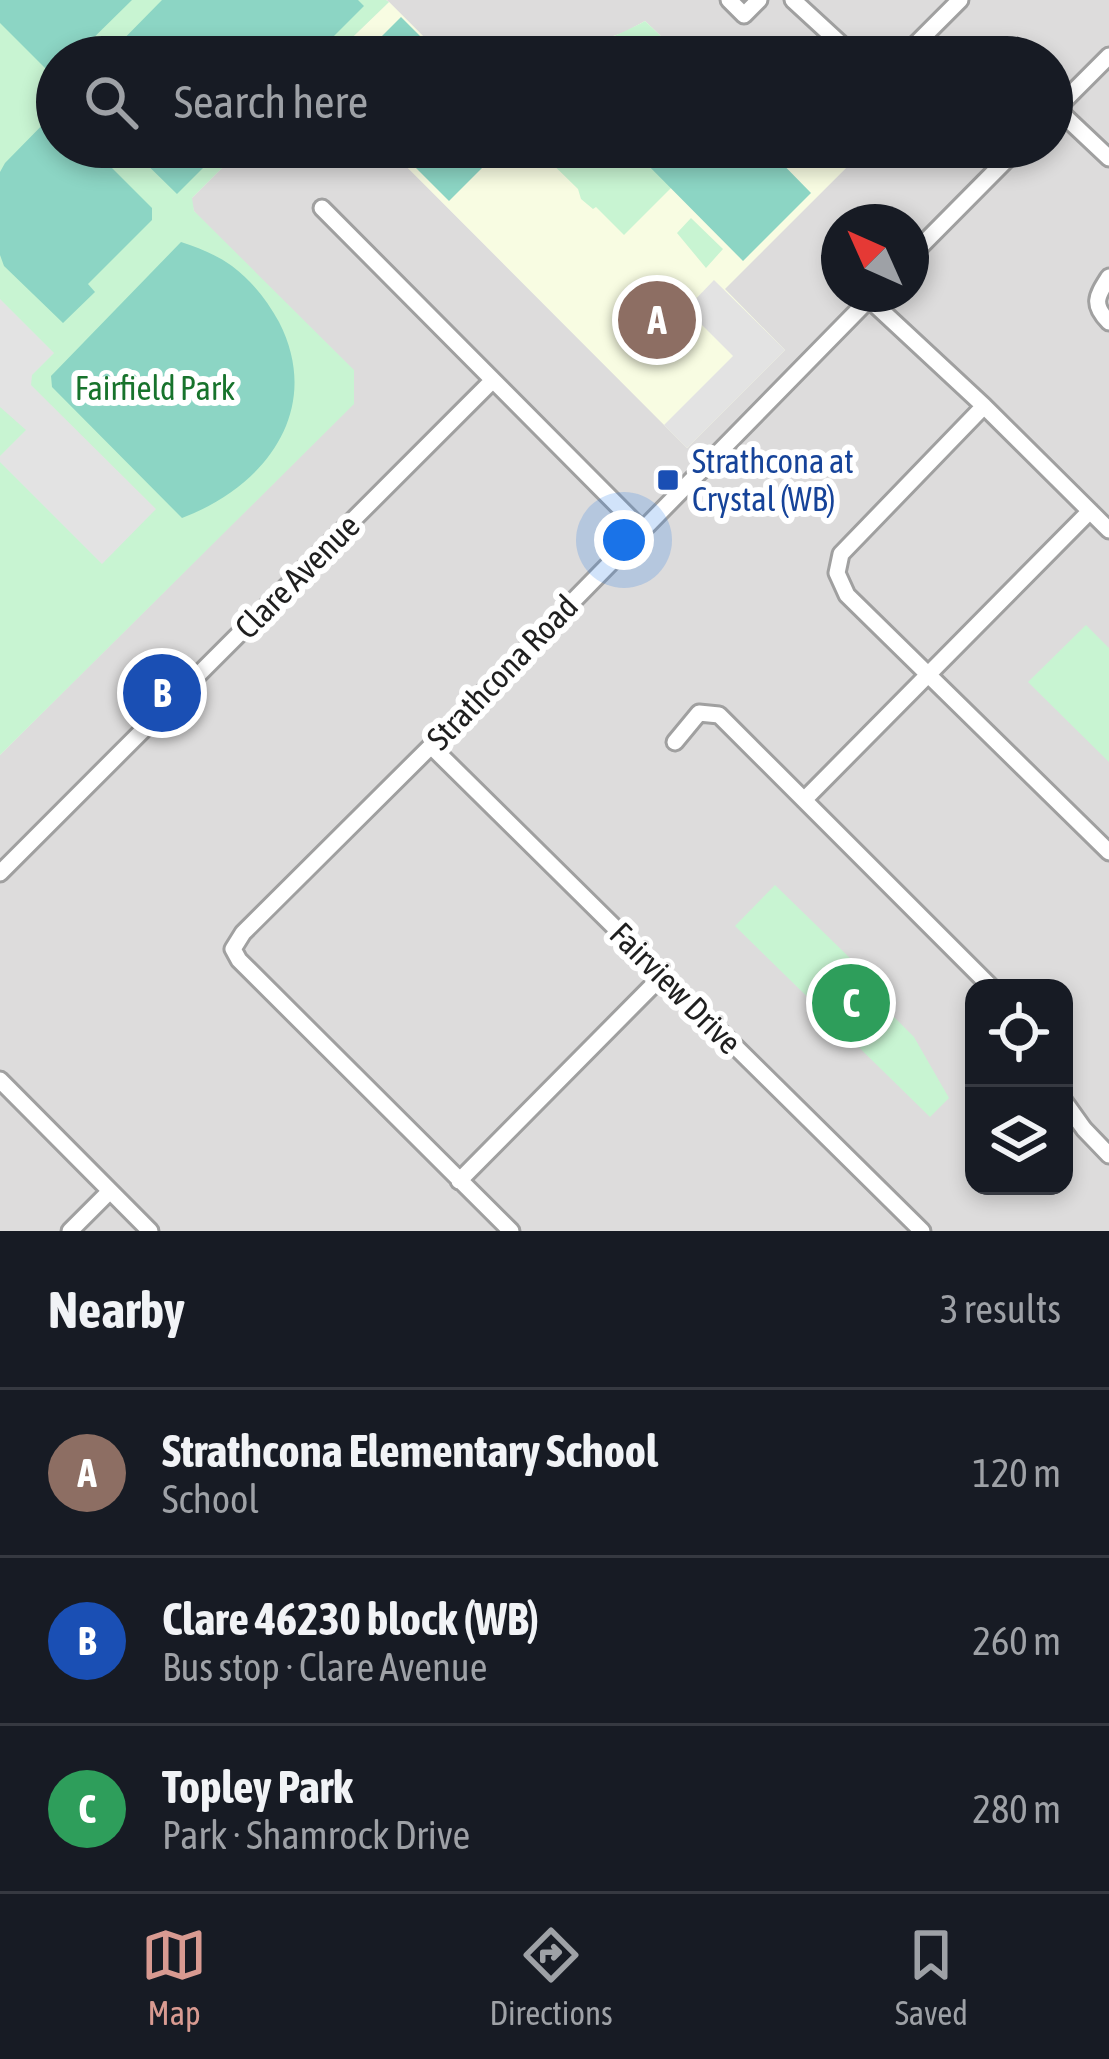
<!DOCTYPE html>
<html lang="en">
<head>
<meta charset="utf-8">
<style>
	body { margin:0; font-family:"Asap Condensed",sans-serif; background:#242831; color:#f1f3f6 }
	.controls { position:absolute; right:36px; bottom:36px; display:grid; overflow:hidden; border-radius:24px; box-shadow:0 6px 18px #0003 }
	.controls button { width:108px; height:108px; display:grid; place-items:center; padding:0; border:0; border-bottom:3px solid #363941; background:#171b24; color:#f1f3f6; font:60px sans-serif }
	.compass { position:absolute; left:821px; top:204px; width:108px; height:108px; border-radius:50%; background:#171b24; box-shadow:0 6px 18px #0003; rotate:315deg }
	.you { position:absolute; left:624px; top:540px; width:42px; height:42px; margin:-30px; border:9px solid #fff; border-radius:50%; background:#1a73e8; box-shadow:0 0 0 18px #1a73e833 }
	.badge { display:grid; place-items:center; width:78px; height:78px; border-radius:50%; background:#d89a91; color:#fff; font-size:39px; font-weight:700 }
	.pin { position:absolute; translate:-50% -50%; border:6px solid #fff; box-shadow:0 3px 12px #0006 }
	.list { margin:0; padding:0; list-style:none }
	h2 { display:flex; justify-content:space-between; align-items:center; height:156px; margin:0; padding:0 48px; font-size:51px }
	h2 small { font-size:39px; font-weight:400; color:#9ea1a6 }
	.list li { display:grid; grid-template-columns:78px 1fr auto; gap:36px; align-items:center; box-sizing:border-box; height:168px; padding:0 48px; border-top:3px solid #363941 }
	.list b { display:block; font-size:45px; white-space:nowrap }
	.list p { margin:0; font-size:39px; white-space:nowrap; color:#9ea1a6 }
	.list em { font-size:39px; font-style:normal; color:#9ea1a6 }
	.icon { flex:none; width:66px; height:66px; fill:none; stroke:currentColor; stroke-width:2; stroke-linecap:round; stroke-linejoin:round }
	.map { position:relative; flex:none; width:1109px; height:1231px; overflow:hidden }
	.search { position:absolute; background:#171b24; box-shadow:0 6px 18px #0003; left:36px; right:36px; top:36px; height:132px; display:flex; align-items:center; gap:30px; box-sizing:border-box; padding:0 42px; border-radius:66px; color:#9ea1a6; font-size:45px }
	.sheet { height:660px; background:#171b24 }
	nav { display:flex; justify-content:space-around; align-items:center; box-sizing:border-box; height:168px; border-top:3px solid #363941; background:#171b24; font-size:33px; color:#9ea1a6 }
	nav a { display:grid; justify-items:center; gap:6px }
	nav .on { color:#d89a91 }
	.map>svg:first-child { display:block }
	.residential { fill:#dddcdc; fill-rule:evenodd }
	.education { fill:#f8fce2 }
	.park { fill:#c8f4d2 }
	.pitch { fill:#8cd5c4 }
	.parking { fill:#e3e3e3 }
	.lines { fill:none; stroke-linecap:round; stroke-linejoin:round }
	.minor-casing { stroke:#a0a0a0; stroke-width:21 }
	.minor { stroke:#fff; stroke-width:15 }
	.transit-dot { fill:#1a4fb4; stroke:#fff; stroke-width:4.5 }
	.labels { text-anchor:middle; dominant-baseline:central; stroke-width:12; stroke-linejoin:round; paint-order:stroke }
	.park-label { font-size:33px; fill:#17732c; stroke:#fff }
	.transit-label { font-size:33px; fill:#164399; stroke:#fff; text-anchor:start }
	.street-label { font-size:33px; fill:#1f1f1f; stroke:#fff }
</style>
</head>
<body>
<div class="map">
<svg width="1109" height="1231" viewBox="0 0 1109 1231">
	<rect width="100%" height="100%" fill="#efede6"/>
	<path class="residential" d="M387,0H1109V1231H0V755L354,403L194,211L191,199L243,147H387L688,448L724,289L848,166L829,147H1052V57H444ZM839,222H911V294H839ZM974,988H1064V1186H974Z"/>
	<path class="education" d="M389,2L441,54L454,40L493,50L563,53L625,32L645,21L683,57H332Z
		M387,147H829L848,166L725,289L785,350L687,448Z"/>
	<path class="park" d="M0,0H386L389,2L332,57H57V147H243L192,198L194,211L354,370V404L0,755Z
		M645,21L683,57H444L441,54L454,40C485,48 531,56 562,53C585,50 625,32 645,21Z
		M535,147H712L624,235L596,207L593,209L581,199L578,189Z
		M691,218L723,249L706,268L677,233Z
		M1086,625L1109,648V762L1028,682Z
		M775,885L892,999L885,1008L914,1037L949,1098L930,1117L735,926Z"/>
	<path class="pitch" d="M0,0H132L74,57H57V74L54,77L0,23Z
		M162,0H358L364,6L313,57H106Z
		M401,17L441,57H361Z
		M57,110V147H91L152,208V220L88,284L95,292L63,323L4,266L0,255V172L5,163Z
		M129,147H224L177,194Z
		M395,147H503L449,201Z
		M630,147H766L811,193L743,261Z
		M181,242C199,248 217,255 232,266C252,281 267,300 279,322C324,410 265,487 182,518L52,387L51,376Z"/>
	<path class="parking" d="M714,280L785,350L687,448L664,425L733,356L686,309Z
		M0,299L54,353L32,375L31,385L156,509L102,564L0,462V456L26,430L0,407Z"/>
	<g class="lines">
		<g class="minor-casing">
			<path id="minor" d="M729,0L744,15L759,0
				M793,0L855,57
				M903,57L960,0
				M1057,109L1109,158
				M1052,113L1109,56
				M322,208L641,529
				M911,256L1019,147
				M1109,277C1097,296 1091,304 1109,322
				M869,299L984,406L1109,530
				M984,406L841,554L837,573L847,595L1109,852
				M675,742L699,713L719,715L992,988
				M431,746L922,1231
				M804,800L1090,511
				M0,873L492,381
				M0,1080L150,1231
				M1064,1101L1084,1129L1109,1155
				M459,1181L663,975
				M70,1231L110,1191
				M511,1231L239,960L233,949L243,933L431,746L874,294"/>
		</g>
		<use href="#minor" class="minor"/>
	</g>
	<rect class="transit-dot" x="656" y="468" width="24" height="24" rx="6"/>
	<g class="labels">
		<g class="park-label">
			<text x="155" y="388">Fairfield Park</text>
		</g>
		<g class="transit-label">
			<text x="692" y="461">Strathcona at<tspan x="692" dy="38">Crystal (WB)</tspan></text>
		</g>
		<g class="street-label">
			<text transform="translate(297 576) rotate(-45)">Clare Avenue</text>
			<text transform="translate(502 672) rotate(-46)">Strathcona Road</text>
			<text transform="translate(676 988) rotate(45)">Fairview Drive</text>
		</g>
	</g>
</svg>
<div class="controls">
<button><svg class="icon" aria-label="locate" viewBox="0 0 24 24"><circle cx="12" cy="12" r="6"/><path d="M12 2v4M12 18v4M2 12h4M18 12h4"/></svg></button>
<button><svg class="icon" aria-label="layers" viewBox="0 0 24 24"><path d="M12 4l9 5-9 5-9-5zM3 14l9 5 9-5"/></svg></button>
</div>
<svg class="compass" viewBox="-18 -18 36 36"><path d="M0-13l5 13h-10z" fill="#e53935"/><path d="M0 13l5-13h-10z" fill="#9ea1a6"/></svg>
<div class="you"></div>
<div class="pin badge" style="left:657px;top:320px;background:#8d6e63">A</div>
<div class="pin badge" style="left:162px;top:693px;background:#1a4fb4">B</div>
<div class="pin badge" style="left:851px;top:1003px;background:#2e9e5b">C</div>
<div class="search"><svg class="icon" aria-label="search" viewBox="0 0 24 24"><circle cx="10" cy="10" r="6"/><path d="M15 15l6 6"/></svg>Search here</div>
</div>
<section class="sheet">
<h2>Nearby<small>3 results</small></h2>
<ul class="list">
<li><span class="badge" style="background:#8d6e63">A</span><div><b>Strathcona Elementary School</b><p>School</p></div><em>120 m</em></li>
<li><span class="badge" style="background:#1a4fb4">B</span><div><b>Clare 46230 block (WB)</b><p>Bus stop · Clare Avenue</p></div><em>260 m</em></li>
<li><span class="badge" style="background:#2e9e5b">C</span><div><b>Topley Park</b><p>Park · Shamrock Drive</p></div><em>280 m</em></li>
</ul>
</section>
<nav>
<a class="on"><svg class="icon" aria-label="map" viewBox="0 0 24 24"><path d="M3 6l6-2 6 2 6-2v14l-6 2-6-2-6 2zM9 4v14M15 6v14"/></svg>Map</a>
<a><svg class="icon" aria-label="directions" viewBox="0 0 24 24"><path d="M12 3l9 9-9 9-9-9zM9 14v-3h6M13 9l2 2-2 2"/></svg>Directions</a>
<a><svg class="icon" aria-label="saved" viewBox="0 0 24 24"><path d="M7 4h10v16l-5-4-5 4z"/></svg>Saved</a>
</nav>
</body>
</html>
